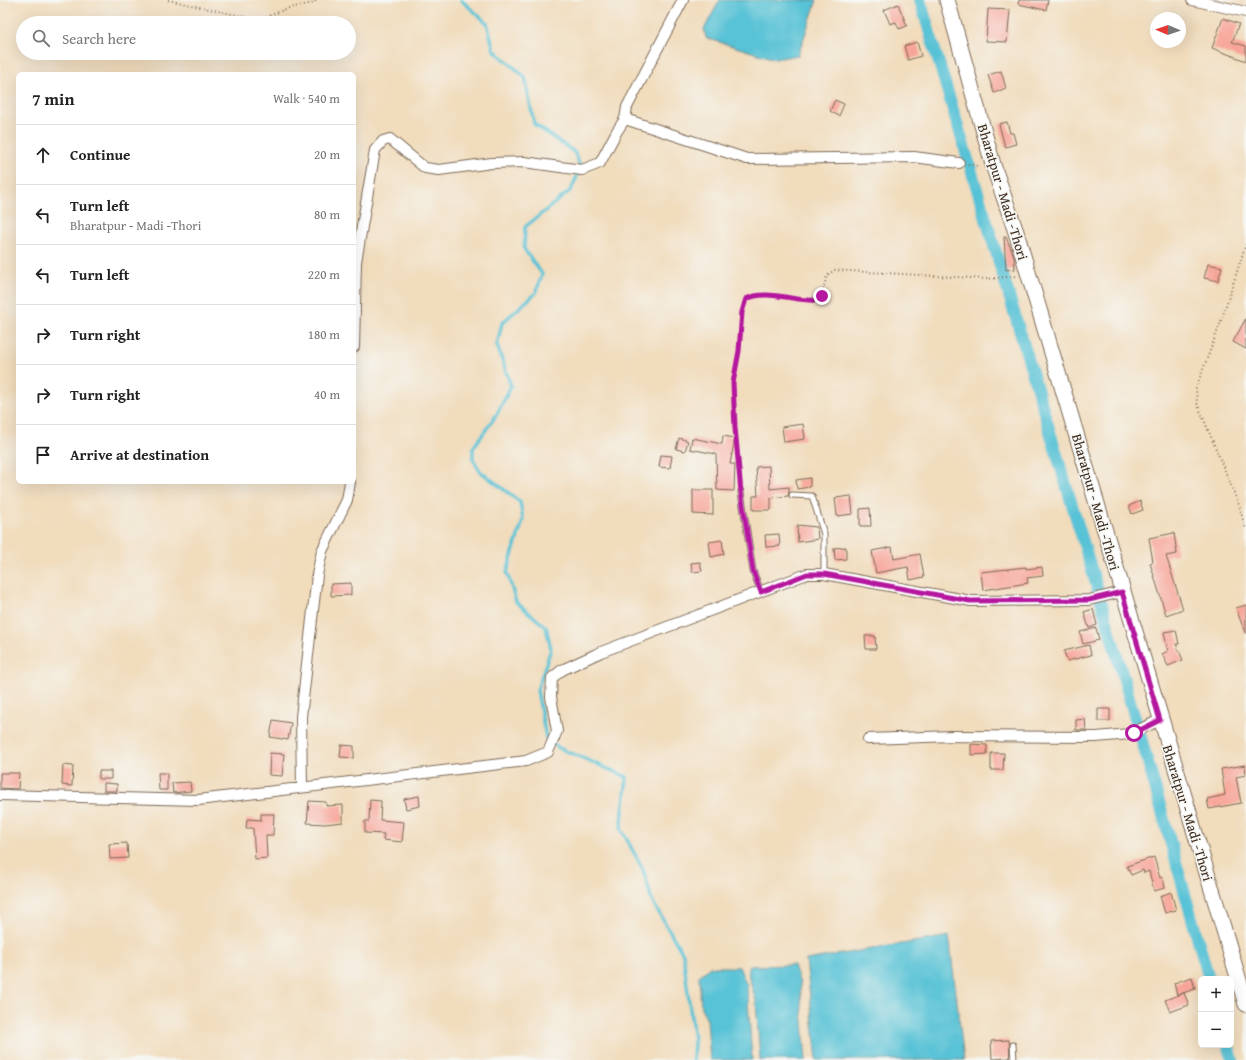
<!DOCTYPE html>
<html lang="en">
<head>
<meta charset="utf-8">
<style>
	body { margin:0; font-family:"Gentium Book Plus",serif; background:#f6f6f6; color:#222 }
	.controls { position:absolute; right:12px; bottom:12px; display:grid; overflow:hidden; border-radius:6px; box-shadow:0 4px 16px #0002 }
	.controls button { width:36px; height:36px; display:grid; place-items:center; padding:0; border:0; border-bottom:1px solid #e0e0e0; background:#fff; color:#222; font:20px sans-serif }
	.compass { position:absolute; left:1150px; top:12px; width:36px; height:36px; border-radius:50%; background:#fff; box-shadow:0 4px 16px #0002; rotate:272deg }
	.stop { position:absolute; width:12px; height:12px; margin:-9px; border:3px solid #b5179e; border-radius:50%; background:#fff }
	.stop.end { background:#b5179e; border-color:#fff; box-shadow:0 1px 4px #0008 }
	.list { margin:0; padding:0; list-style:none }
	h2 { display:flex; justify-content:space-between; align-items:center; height:52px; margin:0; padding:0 16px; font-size:17px }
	h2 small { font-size:13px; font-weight:400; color:#767676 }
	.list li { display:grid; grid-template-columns:26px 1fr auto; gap:12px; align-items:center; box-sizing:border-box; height:60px; padding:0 16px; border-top:1px solid #e0e0e0 }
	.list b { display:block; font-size:15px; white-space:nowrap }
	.list p { margin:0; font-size:13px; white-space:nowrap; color:#767676 }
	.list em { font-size:13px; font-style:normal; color:#767676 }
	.icon { flex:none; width:22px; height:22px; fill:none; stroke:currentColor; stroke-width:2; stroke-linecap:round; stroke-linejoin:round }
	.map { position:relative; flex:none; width:1246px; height:1060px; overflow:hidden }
	.search { position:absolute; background:#fff; box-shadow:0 4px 16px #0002; left:16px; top:16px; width:340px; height:44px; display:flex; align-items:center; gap:10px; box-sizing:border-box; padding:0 14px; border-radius:22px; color:#767676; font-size:15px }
	.panel { position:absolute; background:#fff; box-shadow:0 4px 16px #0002; left:16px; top:72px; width:340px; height:412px; border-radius:6px }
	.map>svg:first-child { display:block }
	.water { fill:#59c2d6; stroke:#4a767a }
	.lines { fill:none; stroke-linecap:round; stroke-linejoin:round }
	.stream { stroke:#59c2d6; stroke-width:3.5 }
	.canal { stroke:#59c2d6; stroke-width:12 }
	.building { fill:#f8a599 }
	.lane-casing { stroke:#7b6855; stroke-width:7 }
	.street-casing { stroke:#7b6855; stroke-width:12 }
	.secondary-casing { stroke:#7b6855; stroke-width:17 }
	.path { stroke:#7b6855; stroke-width:2; stroke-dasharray:1 3; stroke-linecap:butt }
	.lane { stroke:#fff; stroke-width:5 }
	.street { stroke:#fff; stroke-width:10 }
	.secondary { stroke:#fff; stroke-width:15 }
	.route { stroke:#b5179e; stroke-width:5 }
	.labels { text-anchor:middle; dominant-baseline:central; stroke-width:3; stroke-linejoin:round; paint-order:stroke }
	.street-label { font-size:14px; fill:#3b2a1e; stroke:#f6f6f2 }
</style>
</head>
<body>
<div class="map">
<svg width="1246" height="1060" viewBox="0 0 1246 1060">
	<rect width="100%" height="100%" fill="#f6f6f2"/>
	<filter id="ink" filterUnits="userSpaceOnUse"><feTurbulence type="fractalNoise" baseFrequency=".025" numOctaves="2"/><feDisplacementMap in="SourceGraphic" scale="8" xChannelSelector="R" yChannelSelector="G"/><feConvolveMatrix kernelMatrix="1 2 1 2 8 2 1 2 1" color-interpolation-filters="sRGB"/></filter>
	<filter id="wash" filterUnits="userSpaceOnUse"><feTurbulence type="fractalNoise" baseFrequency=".012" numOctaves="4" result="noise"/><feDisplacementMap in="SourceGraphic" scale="16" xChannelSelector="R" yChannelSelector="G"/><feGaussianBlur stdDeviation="0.9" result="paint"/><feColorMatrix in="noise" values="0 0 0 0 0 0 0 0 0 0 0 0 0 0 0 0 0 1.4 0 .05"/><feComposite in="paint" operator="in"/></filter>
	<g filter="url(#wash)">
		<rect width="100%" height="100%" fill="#f1dcbc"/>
		<path class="water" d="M720,0H817L798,55L775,59L706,38L704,29Z
			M949,936L964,1060H817L806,960Z
			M794,965L800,984L806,1060H760L756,1001L749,978L748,966Z
			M710,967H739L747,985L752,1060H710L707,1019L701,1008L699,976Z"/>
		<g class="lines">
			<path class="stream" d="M461,0L487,23L494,50L525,77L534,124L574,152L581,167L571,190L525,227L524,249L542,274L536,293L502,323L497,345L511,386L497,414L473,448V459L480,471L520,502L523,520L507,572L516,602L546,627L551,649L537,690L546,738L559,748L627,777L621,829L643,869L652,901L683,954L694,1040L693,1060"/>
			<path class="canal" d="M920,0L1098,591
				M1101,601L1137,725
				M1140,734L1209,979
				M1228,1045L1233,1060"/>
		</g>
		<g id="blocks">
			<path class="building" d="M1019,0H1048L1046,10L1018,4Z
				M898,4L907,26L899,29L896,22L890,24L884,10Z
				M988,9L1010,10L1007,42L986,41Z
				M1223,18L1239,24L1232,42L1246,46V61L1212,48Z
				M917,42L921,56L908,60L904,46Z
				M1001,71L1006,88L994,93L988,75Z
				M835,100L844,104L839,116L830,111Z
				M1007,122L1010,133H1013L1016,144L1005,147L999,124Z
				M1004,237H1006L1014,256L1015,269L1006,270Z
				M1208,264L1222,267L1218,281L1204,278Z
				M1246,318V349L1233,342Z
				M803,424L805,439L784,442L782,427Z
				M723,436L735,438L730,464H735L734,491L717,490L716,454L690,449L692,438L722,444Z
				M679,438L688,441L685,451L676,449Z
				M661,455L672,456L670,468L659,467Z
				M769,466L770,489L789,487V492L788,496L771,498V510H753V496H758L756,467Z
				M810,478V487L797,489L796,480Z
				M693,490H713V515L693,514Z
				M851,496L853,514L837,516L835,498Z
				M1140,501L1143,510L1132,514L1129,506Z
				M870,508L871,526H860V509Z
				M797,525L817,527L818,539L798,542Z
				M1174,533L1177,554L1166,556L1183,609L1166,615L1150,563L1153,562L1149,538Z
				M779,534L780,546L766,547L765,535Z
				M722,540L724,554L711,557L709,542Z
				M846,547V559L835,560L834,548Z
				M892,547L894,559L920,554L924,577L910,580L908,567L876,573L872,551Z
				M700,562L702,571L692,572L691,563Z
				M1026,567V569L1042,567L1043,576L1027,578L1028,583L983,590L981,572Z
				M351,583V595L331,596V584Z
				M1246,605V633H1245L1236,608Z
				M1093,609L1097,625L1089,628L1084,612Z
				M1096,628L1099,640L1083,644L1080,632Z
				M1176,630L1179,644H1176L1183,660L1168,666L1162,654L1168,651L1164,632Z
				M865,636H875L876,649H866Z
				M1089,645L1091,655L1067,661L1064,651Z
				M1098,709H1110V721H1098Z
				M1085,719L1086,730H1076V720Z
				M273,720L291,723L288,740L270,737Z
				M971,744L987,745V754L971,755Z
				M341,745L354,746V758L340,757Z
				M270,753L284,754L282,776L269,775Z
				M991,753H1004L1003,770H991Z
				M63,765L73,766L72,786L62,785Z
				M1245,765L1246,775L1236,777L1241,803L1209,809L1207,799L1225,795L1221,769Z
				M99,771H111V779H99Z
				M0,773H19L18,789L0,788Z
				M158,773H167V790H159Z
				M190,782L191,791L173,793L172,783Z
				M104,783L117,784V791H104Z
				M419,796L420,806L406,809L404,799Z
				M370,800L381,801L380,820L404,822L402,842L383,840L384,834L365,833V821H369Z
				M309,801L326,802V806L343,805V822L325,824L307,823Z
				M261,814H274L273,835H266L267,858L255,859L253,828H246L247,819L261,820Z
				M127,843L128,858L110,859L109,844Z
				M1154,857L1160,878L1163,877L1165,888L1154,891L1149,871L1144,873L1143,870L1131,875L1127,866Z
				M1171,892L1176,910L1165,913L1160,896Z
				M1192,977L1195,989L1177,995L1174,983Z
				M1184,993L1189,1005L1170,1012L1165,1000Z
				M1009,1040L1010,1058L992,1059L991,1041Z"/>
		</g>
	</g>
	<g filter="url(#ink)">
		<use href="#blocks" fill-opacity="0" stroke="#7b6855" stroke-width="1"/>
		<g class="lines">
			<g class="lane-casing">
				<path id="lane" d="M741,492L753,571L761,592
					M792,495L812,496L824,534V574
					M1013,1045L1014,1060"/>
			</g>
			<g class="street-casing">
				<path id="street" d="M683,0L627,107L625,119L747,159L914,157L959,163
					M1192,0L1246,12
					M354,347L356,262L375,150L383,141L390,139L425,168L439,170L492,163L524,162L582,170L600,163L617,131L625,119
					M868,739L954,736L1096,737L1130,734L1160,720
					M302,787L301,717L317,575L322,551L347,500L350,482
					M0,795L198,800L526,761L548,752L557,731L551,697L552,678L562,670L601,652L807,574H824L971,601L1089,600L1122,592"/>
			</g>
			<g class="secondary-casing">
				<path id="secondary" d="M947,0L994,168L1016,232L1246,1004"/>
			</g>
			<path class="path" d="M168,0L250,18H264L289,8L314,3L316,0
				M968,164L980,166
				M1246,244L1220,324L1196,388L1197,403L1239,505L1246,530
				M740,484L733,383L739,351L742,312L746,299C768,288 796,303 820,300L827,276L834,270L987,279L1016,276"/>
			<use href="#lane" class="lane"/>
			<use href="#street" class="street"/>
			<use href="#secondary" class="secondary"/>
		</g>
	</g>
	<g class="lines" filter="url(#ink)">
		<path class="route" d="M822,296L820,300C796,303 768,288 746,299L742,312L739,351L733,383L735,428L741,492L753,571L761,592L807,574H824L970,601L1089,600L1122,592L1160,720L1134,733"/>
	</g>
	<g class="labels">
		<g class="street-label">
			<text transform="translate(1003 192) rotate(73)">Bharatpur - Madi -Thori</text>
			<text transform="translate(1096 502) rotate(74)">Bharatpur - Madi -Thori</text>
			<text transform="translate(1188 813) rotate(73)">Bharatpur - Madi -Thori</text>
		</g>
	</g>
</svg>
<div class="controls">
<button>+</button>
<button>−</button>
</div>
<svg class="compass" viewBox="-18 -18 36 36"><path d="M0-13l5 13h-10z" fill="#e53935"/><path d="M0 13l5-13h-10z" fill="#767676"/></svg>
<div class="stop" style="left:1134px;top:733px"></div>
<div class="stop end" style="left:822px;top:296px"></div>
<div class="search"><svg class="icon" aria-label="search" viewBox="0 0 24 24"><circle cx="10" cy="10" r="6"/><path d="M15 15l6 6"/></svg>Search here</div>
<section class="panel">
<h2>7 min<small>Walk · 540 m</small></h2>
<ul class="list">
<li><svg class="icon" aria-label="ahead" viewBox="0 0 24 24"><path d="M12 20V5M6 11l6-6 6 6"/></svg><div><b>Continue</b></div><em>20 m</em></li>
<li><svg class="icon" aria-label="left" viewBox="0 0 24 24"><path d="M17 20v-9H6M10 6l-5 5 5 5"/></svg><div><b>Turn left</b><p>Bharatpur - Madi -Thori</p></div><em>80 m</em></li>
<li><svg class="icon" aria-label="left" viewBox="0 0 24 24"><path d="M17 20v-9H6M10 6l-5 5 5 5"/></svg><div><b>Turn left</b></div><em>220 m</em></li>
<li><svg class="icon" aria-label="right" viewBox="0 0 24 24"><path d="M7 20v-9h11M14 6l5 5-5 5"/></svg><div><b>Turn right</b></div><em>180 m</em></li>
<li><svg class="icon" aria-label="right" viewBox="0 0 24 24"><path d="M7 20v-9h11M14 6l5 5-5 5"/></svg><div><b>Turn right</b></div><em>40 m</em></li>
<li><svg class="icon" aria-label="arrive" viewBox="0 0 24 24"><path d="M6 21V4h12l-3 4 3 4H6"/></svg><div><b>Arrive at destination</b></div></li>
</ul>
</section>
</div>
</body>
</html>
